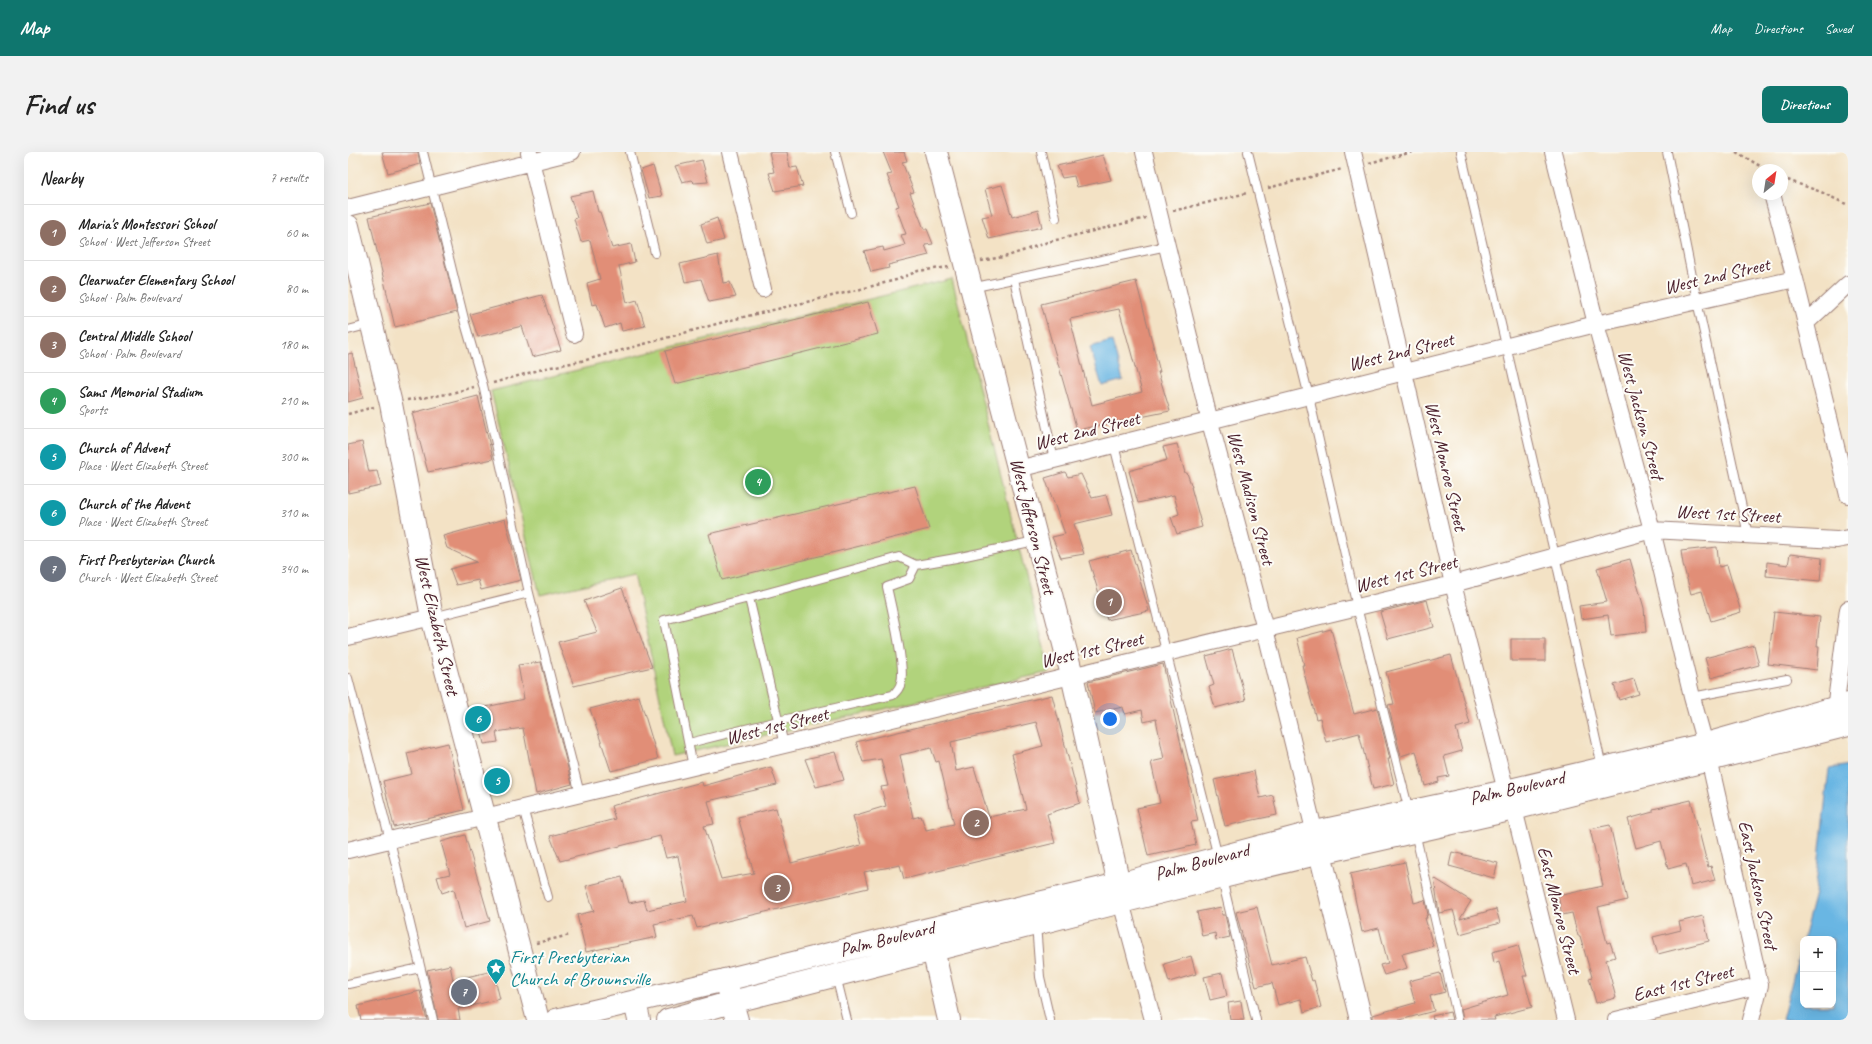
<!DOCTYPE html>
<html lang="en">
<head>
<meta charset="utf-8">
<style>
	body { margin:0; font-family:Caveat,sans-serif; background:#f2f2f2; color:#222 }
	.controls { position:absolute; right:12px; bottom:12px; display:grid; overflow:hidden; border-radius:8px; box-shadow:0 4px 16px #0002 }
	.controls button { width:36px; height:36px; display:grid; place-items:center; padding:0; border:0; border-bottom:1px solid #e0e0e0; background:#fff; color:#222; font:20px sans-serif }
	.compass { position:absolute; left:1404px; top:12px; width:36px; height:36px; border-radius:50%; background:#fff; box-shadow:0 4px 16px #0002; rotate:30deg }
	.you { position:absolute; left:762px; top:567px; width:14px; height:14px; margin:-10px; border:3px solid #fff; border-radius:50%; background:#1a73e8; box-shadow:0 0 0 6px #1a73e833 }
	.badge { display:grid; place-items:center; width:26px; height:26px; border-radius:50%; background:#0f766e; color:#fff; font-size:13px; font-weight:700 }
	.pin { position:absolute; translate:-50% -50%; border:2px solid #fff; box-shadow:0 1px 4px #0006 }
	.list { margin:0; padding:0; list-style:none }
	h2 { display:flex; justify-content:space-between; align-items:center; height:52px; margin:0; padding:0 16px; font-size:17px }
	h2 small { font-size:13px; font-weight:400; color:#767676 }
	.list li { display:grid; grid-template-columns:26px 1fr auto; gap:12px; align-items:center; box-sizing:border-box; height:56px; padding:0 16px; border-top:1px solid #e0e0e0 }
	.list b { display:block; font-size:15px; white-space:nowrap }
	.list p { margin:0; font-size:13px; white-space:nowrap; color:#767676 }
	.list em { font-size:13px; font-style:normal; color:#767676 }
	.map { position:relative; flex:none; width:1500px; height:868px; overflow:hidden; border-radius:8px }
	header { display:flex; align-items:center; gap:24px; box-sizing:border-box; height:56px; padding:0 20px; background:#0f766e; color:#fff }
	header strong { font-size:19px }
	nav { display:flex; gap:22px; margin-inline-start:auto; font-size:14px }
	.intro { display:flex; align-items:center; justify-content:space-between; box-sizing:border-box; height:96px; padding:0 24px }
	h1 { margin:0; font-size:28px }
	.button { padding:10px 18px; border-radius:8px; background:#0f766e; color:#fff; font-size:14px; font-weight:700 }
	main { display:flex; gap:24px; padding:0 24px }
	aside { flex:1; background:#fff; border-radius:8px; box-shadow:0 4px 16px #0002 }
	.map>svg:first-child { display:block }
	.green { fill:#b1d37b; stroke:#7e7953 }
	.water { fill:#69b6e3; stroke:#5a6a87; fill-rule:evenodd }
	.building { fill:#e18e77; fill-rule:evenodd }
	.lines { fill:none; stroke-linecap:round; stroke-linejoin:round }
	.lane-casing { stroke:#9e8078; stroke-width:10 }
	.street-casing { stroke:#9e8078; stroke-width:18 }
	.secondary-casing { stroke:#9e8078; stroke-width:24 }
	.primary-casing { stroke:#9e8078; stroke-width:24 }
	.path { stroke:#9e8078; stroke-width:2.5; stroke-dasharray:3 3; stroke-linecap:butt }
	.lane { stroke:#fff; stroke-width:8 }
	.street { stroke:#fff; stroke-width:16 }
	.secondary { stroke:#fff; stroke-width:22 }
	.primary { stroke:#fff; stroke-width:22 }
	.labels { text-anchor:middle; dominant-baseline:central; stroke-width:4; stroke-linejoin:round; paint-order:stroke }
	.street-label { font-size:19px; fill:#4a1f2b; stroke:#fdfcf7 }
	.culture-label { font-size:19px; fill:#0d838f; stroke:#fdfcf7; text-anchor:start }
</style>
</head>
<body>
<header>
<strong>Map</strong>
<nav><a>Map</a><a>Directions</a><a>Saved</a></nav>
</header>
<div class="intro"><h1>Find us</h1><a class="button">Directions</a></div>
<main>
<aside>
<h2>Nearby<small>7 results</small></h2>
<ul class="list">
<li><span class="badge" style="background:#8d6e63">1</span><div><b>Maria's Montessori School</b><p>School · West Jefferson Street</p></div><em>60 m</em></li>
<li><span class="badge" style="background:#8d6e63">2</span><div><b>Clearwater Elementary School</b><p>School · Palm Boulevard</p></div><em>80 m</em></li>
<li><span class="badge" style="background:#8d6e63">3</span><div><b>Central Middle School</b><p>School · Palm Boulevard</p></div><em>180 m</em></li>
<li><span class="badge" style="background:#2e9e5b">4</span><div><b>Sams Memorial Stadium</b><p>Sports</p></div><em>210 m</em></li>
<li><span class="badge" style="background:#0f9aa8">5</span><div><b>Church of Advent</b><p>Place · West Elizabeth Street</p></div><em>300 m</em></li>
<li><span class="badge" style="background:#0f9aa8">6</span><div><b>Church of the Advent</b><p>Place · West Elizabeth Street</p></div><em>310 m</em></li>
<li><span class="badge" style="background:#6b7280">7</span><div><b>First Presbyterian Church</b><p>Church · West Elizabeth Street</p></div><em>340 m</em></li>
</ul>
</aside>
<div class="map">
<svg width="1500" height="868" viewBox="0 0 1500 868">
	<rect width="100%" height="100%" fill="#fdfcf7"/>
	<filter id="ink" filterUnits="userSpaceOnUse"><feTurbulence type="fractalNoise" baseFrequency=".025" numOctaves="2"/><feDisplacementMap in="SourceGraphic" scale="8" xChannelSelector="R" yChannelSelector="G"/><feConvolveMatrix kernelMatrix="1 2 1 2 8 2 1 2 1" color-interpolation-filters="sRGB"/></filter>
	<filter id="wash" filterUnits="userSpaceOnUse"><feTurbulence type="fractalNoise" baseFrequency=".012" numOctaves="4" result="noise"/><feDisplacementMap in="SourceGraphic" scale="16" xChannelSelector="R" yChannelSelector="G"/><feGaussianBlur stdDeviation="0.9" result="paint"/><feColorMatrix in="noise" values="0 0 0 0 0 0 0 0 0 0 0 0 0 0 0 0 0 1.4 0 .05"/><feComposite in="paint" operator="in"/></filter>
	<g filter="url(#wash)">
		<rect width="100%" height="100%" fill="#f3e2c5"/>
		<path class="green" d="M604,127L702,520L324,604L286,422L192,443L143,239Z"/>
		<path class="water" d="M764,189L775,228L754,234L742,195Z
			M1500,613V868H1434L1467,741L1481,617ZM1455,787H1485V853H1455Z"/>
		<g id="blocks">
			<path class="building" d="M34,0H70L72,12L40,21Z
				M421,0H439L442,16L449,15L455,34L427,39L421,21L426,20Z
				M535,0H556L559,9L554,10L566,40L562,41L576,77H579L585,92L577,93L581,103L540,113L541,116L523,120L516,99L535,95L536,99L557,93L553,83L558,82L548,55L551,54L539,23L544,22Z
				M755,3L763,28L729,35L726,24L714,26L709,14Z
				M354,8L360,30L346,31L343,28L334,30L327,14Z
				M305,14L314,44L301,46L293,18Z
				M654,33L664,65L690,58L694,75L641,87L634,65L644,63L637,37Z
				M245,39L250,60H252L264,96L283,92L287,110L271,114L279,151L289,148L297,174L274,179L272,171L257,176L249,152L244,153L239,131L252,127L242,88L233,90L226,67L229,66L222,44Z
				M82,51L109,160L47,175L21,65Z
				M369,66L376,88L359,92L353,72Z
				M370,103L375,131L382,130L388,145L361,150L353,127L337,130L332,112Z
				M788,129L812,220H810L822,259L729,278L693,152ZM771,157L794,240L744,253L722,167Z
				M194,143L213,198L184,205L174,174L130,185L122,162Z
				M520,150L530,182L327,232L317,199Z
				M4,201L15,246L0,250V202Z
				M130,244L145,307L80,320L64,261Z
				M14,290L21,320L29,319L33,334L0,341V293Z
				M829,292L837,321H839L844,335H843L854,375L829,382L823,365L831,362L826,343L790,351L781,319L819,308L815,295Z
				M717,320L720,325L733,322L744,346L758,343L764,363L726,372L736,402L713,406L704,385L717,382L697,326Z
				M567,334L581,377L374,428L361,382Z
				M157,367L173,428L133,438L130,428L108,433L102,417L129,410L99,396L95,384Z
				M1369,395L1371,415L1379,413L1393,460L1363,469L1354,439L1343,442L1335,412L1333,399Z
				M783,398L801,459L759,468L741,409Z
				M1442,402L1474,406L1472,429L1418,424L1419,410L1440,413Z
				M1282,407L1296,456L1298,480L1263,484L1260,463L1233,467L1231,454L1259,450L1249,416Z
				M274,436L304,515L226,534L210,490L249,480L236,449Z
				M1079,448L1086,475L1040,487L1032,460Z
				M1426,460L1472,465L1469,494H1471L1469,518L1420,512Z
				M983,477L1006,562L1029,556L1042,607H1040L1046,632L1025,637L1011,581L978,590L972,566L968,567L954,513H956L949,486Z
				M1163,487H1197V509H1163Z
				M1406,493L1411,513L1363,526L1357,506Z
				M884,497L898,548L867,556L861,535L866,533L858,504Z
				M1103,503L1122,572L1108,576L1114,599L1096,604L1101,624L1090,626L1091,630L1077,634L1068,599L1053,604L1040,553L1046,552L1038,520Z
				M193,510L224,632L188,642L175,576L148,580L150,590L136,592L128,557L176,547L170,513Z
				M815,512L850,669L843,670L848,693L800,704L789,656L812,651L803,610L816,607L808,567L796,570L794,558L777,562L775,555L747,561L740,530Z
				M1286,527L1291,542L1271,548L1266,533Z
				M704,543L732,651L699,662L707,691L556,727L552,713L516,720L520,736L349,776L345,764L306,772L309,785L238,800L229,763L246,759L238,734L274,725L281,751L296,748L299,758L339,749L330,704L318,706L312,684L212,709L202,684L267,667L263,654L354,630L355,634L423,615L429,633L360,649L366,672L356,674L373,727L406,721L390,665L428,656L443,711L513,693L505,664L538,654L533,635L540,634L533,607L515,610L508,590ZM688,570L695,594L664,602L678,657L641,665L626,615L608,619L603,590ZM583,596L588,610L591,609L606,672L578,678L573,664L565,666L552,603Z
				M291,544L310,607L263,619L242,557Z
				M100,591L116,658L46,675L35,629L64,622L59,601Z
				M487,600L496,628L468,635L457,607Z
				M906,619L912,646L925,643L929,663L877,674L866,628Z
				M1343,648L1360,715L1363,714L1367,728L1343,734L1338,712L1320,717L1313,689L1288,696L1280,667L1305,660V657Z
				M1262,673L1279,748L1250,755L1259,791L1262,790L1267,805L1258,808L1268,846L1248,851L1241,826L1244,825L1232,784H1230L1224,761L1214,763L1210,744L1255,734L1242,677Z
				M117,683L142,769L116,776L106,737L94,741L89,725L102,722L93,690Z
				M1104,700L1150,711L1146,726L1101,714Z
				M1057,710L1066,751L1077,748L1080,763H1078L1079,766H1077L1085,794L1054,802L1059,816L1036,823L1032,813L1040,811L1031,776L1014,780L1002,722Z
				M1086,726L1123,749L1112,767L1148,757L1152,771L1112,782L1105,758L1091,761Z
				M873,755L874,763H877L882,785L868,788L867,781L854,784L849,760Z
				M909,755L924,813L957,805L964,829L966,828L973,855L956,860L953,847L930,853L924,831L908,835L888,760Z
				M1355,764L1361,789L1310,802L1305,785L1333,778L1331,770Z
				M1170,793L1179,824H1175L1184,855L1146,865L1147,868H1115L1113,857L1160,843L1151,809L1146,811L1144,800Z
				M843,804L848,822L821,830L816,812Z
				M102,813L105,828L145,819L152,847L110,857L112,868H90L79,818Z
				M874,821L879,844L862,848L856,825Z
				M1092,821L1097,840L1082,844L1086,859L1052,868H1025V863L1067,851L1061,829Z
				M72,839L79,868H13L10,854Z
				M893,849L896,868H882L880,851Z
				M1102,860L1104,868H1085L1084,864Z"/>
		</g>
	</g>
	<g filter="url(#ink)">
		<use href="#blocks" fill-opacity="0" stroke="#9e8078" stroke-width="1"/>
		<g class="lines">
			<g class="lane-casing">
				<path id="lane" d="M75,0L117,171L135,233L181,441L232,642
					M282,0L307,101
					M487,0L503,61
					M693,0L708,66
					M900,0L961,245L1009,455L1061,659
					M1113,0L1207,404L1254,615
					M1319,0L1349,149L1400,383
					M666,127L706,308
					M623,136L819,94
					M0,178L23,172
					M766,293L870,705
					M85,465L181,441
					M0,526L42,688L85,868
					M1344,545L1439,527
					M341,591L430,569L545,543C549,539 552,536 553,530C558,515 543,453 539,435L561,427L568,413
					M436,593L401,446L551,405L568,413L608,406L687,389
					M345,615L316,468L401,446
					M175,656L200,745
					M1067,680L1110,868
					M874,727L908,868
					M688,772L692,825L702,868
					M488,824L499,868
					M0,832L72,816"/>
			</g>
			<g class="street-casing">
				<path id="street" d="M382,0L415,137
					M796,0L862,270L917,477L969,690
					M1005,0L1105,432L1158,639L1166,657L1218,868
					M1205,0L1248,172L1304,378L1344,545L1361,607L1412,833L1403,868
					M181,1L226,182
					M1424,42L1447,127L1500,343
					M0,56L224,0
					M1458,171L1500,132
					M670,317L1248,172L1447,127
					M0,485L84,465
					M1486,565L1500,457
					M0,698L1105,432L1304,378L1489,388L1500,386
					M773,750L805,868
					M1268,868L1412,833"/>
			</g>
			<g class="secondary-casing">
				<path id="secondary" d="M588,0L724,523L771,732L773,746
					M972,701L1013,868
					M582,784L601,868
					M377,828L581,777L771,732L967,680L1158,639L1358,592L1500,552
					M384,850L773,750L972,701L1166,657L1500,573"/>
			</g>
			<g class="primary-casing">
				<path id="primary" d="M0,74L43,252L84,465L190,868
					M287,850L291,868
					M208,868L377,828L389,868
					M320,868L384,850"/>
			</g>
			<path class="path" d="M1388,0L1419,18
				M1021,11L1065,0
				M1434,26L1473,40L1500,53
				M920,36L994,17
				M825,59L899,41
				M633,109L660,104L700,90L798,66
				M145,231L198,216L238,208L383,168L509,138L548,128L570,119L601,115
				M59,248L100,242L126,235
				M0,262L26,255
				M188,791L222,783"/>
			<use href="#lane" class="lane"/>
			<use href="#street" class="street"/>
			<use href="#secondary" class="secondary"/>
			<use href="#primary" class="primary"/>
		</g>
	</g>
	<defs>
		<g id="sight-pin" transform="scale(1)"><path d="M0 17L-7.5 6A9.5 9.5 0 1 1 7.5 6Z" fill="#0f9aa8" stroke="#fdfcf7"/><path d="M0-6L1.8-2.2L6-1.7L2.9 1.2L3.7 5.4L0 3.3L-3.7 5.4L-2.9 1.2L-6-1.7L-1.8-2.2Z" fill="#fff"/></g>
	</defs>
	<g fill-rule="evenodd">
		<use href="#sight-pin" x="148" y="816"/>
	</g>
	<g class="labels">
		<g class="street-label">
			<text transform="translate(1369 124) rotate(-13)">West 2nd Street</text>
			<text transform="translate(1053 200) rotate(-14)">West 2nd Street</text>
			<text transform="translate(1293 263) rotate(75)">West Jackson Street</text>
			<text transform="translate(739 279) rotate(-14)">West 2nd Street</text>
			<text transform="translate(1098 314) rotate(77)">West Monroe Street</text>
			<text transform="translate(903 346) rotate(75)">West Madison Street</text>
			<text transform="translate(1380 362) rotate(3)">West 1st Street</text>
			<text transform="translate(685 374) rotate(76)">West Jefferson Street</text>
			<text transform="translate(1058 422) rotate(-14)">West 1st Street</text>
			<text transform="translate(89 473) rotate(77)">West Elizabeth Street</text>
			<text transform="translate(744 498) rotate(-13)">West 1st Street</text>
			<text transform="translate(429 574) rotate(-14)">West 1st Street</text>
			<text transform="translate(1169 636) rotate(-13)">Palm Boulevard</text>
			<text transform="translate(854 710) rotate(-15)">Palm Boulevard</text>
			<text transform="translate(1410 733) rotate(78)">East Jackson Street</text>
			<text transform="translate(1211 758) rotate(76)">East Monroe Street</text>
			<text transform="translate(539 787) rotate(-14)">Palm Boulevard</text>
			<text transform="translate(1335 831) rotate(-14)">East 1st Street</text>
		</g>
		<g class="culture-label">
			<text x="162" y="805">First Presbyterian<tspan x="162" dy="22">Church of Brownsville</tspan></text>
		</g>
	</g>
</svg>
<div class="controls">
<button>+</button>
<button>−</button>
</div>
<svg class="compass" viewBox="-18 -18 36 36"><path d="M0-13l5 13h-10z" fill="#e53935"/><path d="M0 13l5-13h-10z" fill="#767676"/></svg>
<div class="you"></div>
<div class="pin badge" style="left:761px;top:450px;background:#8d6e63">1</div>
<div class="pin badge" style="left:628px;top:671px;background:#8d6e63">2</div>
<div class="pin badge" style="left:429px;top:736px;background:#8d6e63">3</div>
<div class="pin badge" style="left:410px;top:330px;background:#2e9e5b">4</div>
<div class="pin badge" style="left:149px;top:629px;background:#0f9aa8">5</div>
<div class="pin badge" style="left:130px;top:567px;background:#0f9aa8">6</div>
<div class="pin badge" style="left:116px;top:840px;background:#6b7280">7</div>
</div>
</main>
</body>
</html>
